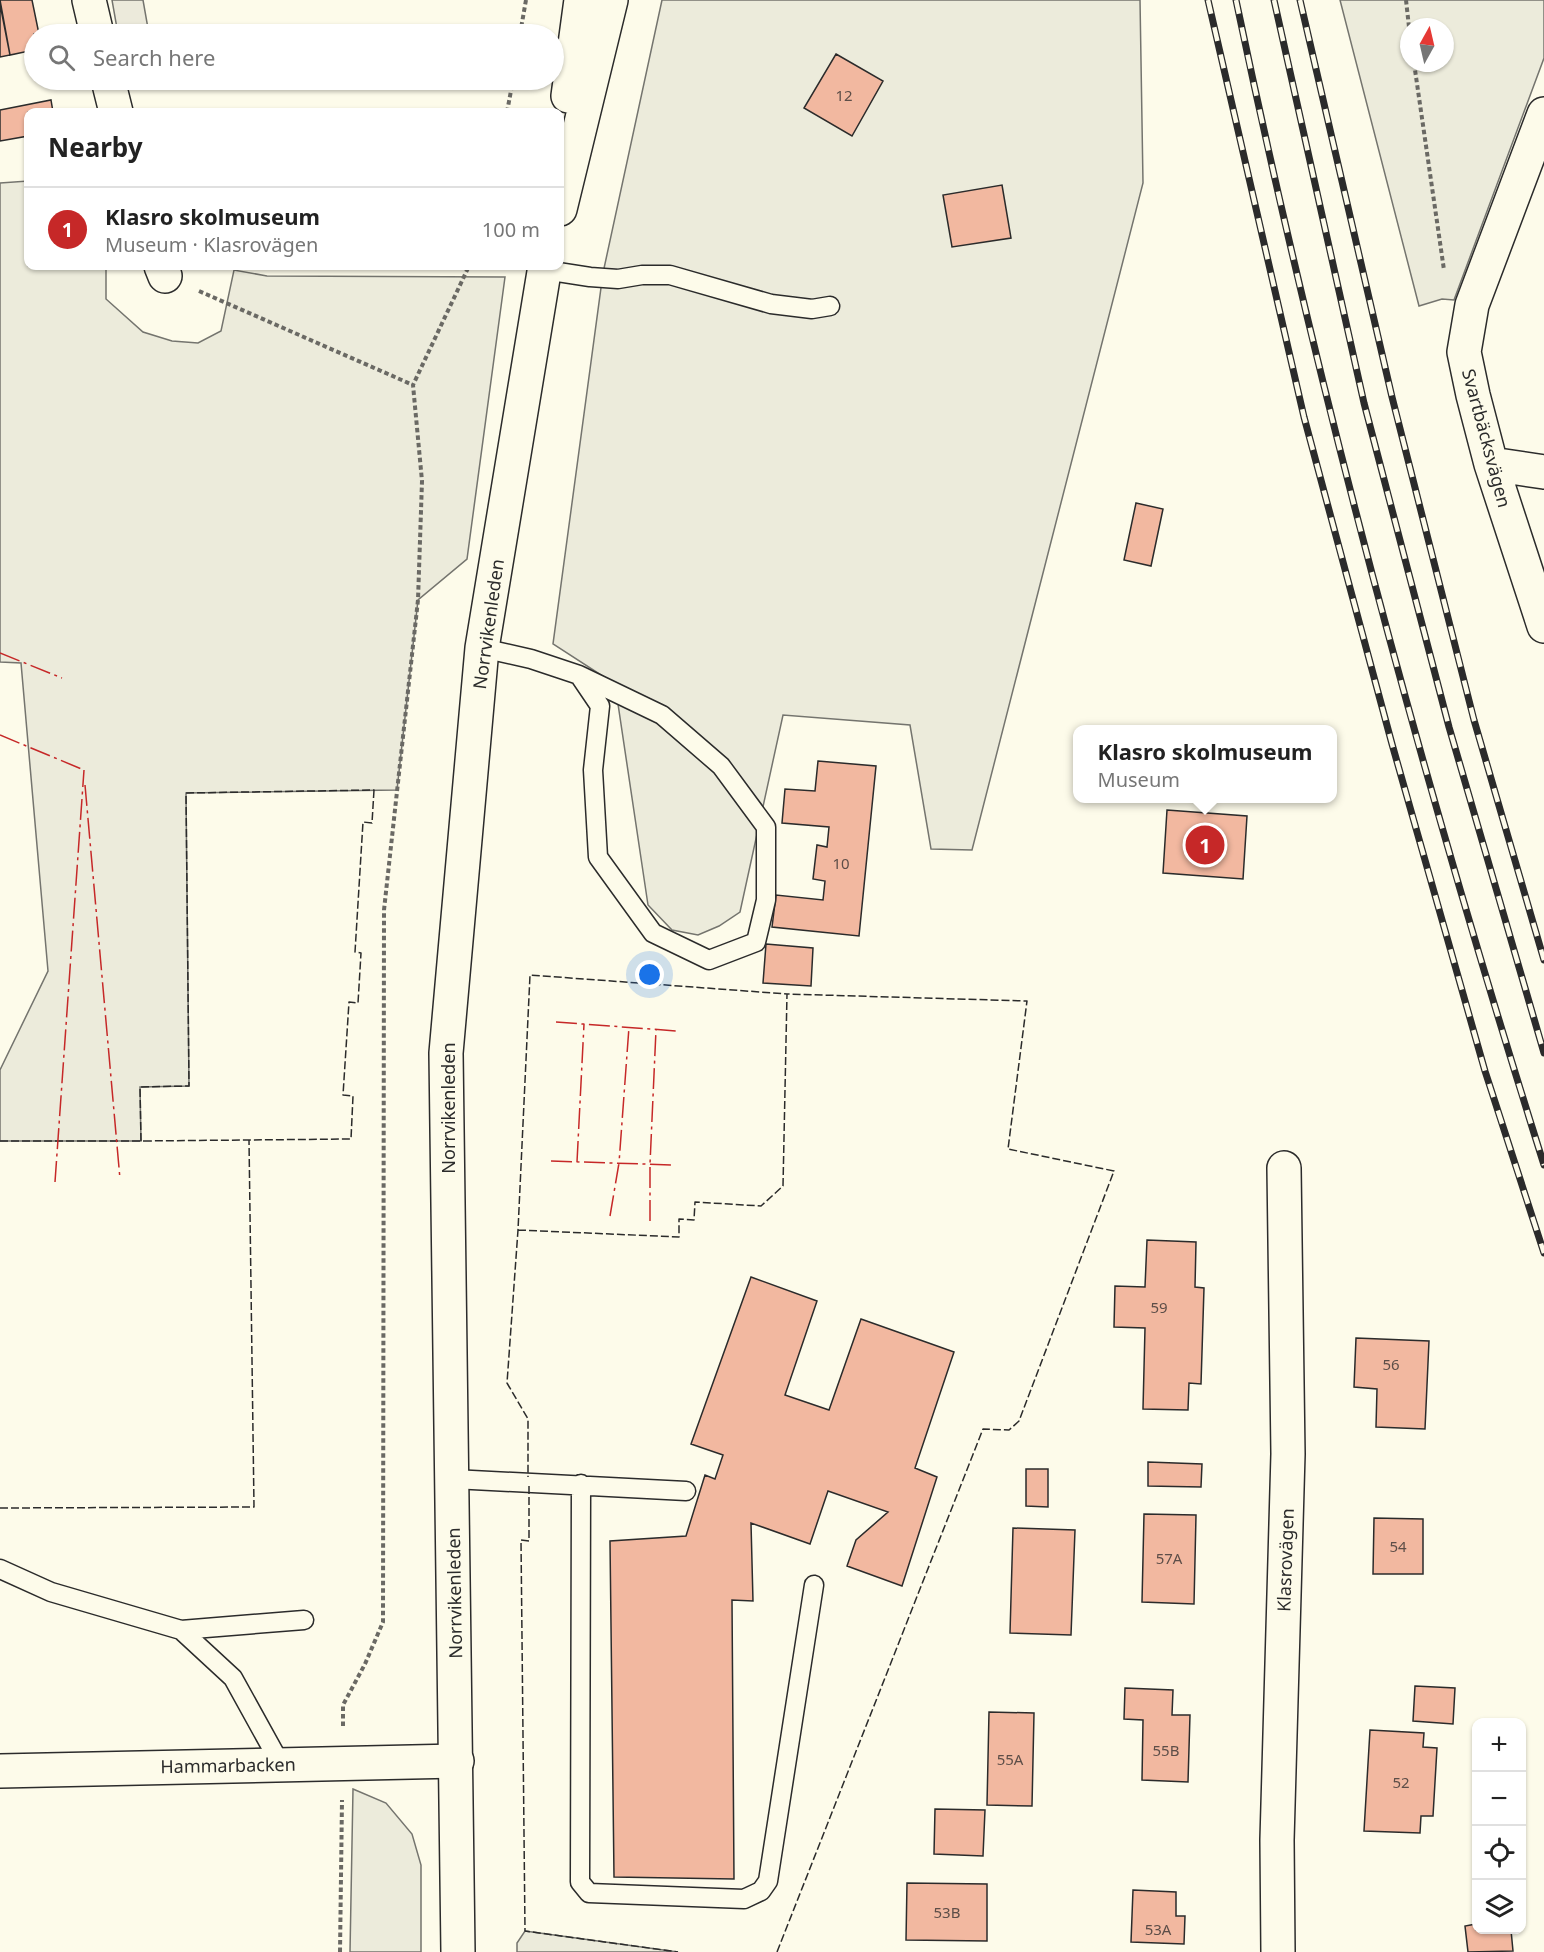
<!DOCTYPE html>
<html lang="en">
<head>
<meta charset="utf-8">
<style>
	body { margin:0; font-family:"Noto Sans",sans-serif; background:#f2f2f2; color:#222 }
	.controls { position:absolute; right:18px; bottom:18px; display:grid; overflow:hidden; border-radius:12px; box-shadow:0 2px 4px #0004 }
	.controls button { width:54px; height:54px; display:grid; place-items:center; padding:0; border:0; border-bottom:2px solid #e0e0e0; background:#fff; color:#222; font:30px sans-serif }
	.compass { position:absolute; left:1400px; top:18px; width:54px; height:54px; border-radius:50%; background:#fff; box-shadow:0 2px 4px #0004; rotate:8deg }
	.you { position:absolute; left:650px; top:975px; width:21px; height:21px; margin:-15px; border:4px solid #fff; border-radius:50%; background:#1a73e8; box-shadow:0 0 0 9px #1a73e833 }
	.badge { display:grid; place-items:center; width:39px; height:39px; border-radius:50%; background:#c62828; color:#fff; font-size:20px; font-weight:700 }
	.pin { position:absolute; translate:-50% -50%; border:3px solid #fff; box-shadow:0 2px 6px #0006 }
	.popup { position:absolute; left:1073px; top:725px; width:264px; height:78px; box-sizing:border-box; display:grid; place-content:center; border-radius:12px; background:#fff; filter:drop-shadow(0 2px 4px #0005); font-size:20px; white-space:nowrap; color:#767676 }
	.popup b { font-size:22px; color:#222 }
	.popup::after { content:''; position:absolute; left:50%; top:100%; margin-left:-12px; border:12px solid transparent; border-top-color:#fff }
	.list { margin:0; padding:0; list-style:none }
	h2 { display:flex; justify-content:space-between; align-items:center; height:78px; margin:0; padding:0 24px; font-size:26px }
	h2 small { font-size:20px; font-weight:400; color:#767676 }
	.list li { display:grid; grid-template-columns:39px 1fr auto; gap:18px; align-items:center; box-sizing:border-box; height:84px; padding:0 24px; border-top:2px solid #e0e0e0 }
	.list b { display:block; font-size:22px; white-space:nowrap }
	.list p { margin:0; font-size:20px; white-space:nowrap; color:#767676 }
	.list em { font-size:20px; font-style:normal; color:#767676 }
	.icon { flex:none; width:33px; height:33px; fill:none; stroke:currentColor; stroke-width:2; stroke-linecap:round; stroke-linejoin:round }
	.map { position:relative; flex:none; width:1544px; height:1952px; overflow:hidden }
	.search { position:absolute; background:#fff; box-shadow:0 2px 4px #0004; left:24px; top:24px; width:540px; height:66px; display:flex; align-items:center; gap:15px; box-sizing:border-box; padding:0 21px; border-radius:33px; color:#767676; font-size:22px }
	.panel { position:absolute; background:#fff; box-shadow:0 2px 4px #0004; left:24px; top:108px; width:540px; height:162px; border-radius:12px }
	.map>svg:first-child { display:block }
	.green { fill:#ecebdb; stroke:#74746e; stroke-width:1.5; fill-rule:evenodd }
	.parking { fill:#eceadb; stroke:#74746e; stroke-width:1.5 }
	.building { fill:#f2b8a0; stroke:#2b2b2b; stroke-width:1.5 }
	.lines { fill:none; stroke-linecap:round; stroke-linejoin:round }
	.service-casing { stroke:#2b2b2b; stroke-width:21 }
	.minor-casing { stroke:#2b2b2b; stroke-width:36 }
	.secondary-casing { stroke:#2b2b2b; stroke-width:36 }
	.path { stroke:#6a6964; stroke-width:4; stroke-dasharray:4.5 3; stroke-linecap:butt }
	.service { stroke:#fdfbea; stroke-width:18 }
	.minor { stroke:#fdfbea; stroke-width:33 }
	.secondary { stroke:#fdfbea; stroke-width:33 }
	.rail-casing { stroke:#2b2b2b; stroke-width:7 }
	.rail { stroke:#fdfbea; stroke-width:4.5; stroke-dasharray:14; stroke-linecap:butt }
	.fence { stroke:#2b2b2b; stroke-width:1.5; stroke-dasharray:8 3; stroke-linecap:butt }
	.power { stroke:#c62828; stroke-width:1.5; stroke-dasharray:21 4.5 3 4.5; stroke-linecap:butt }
	.labels { text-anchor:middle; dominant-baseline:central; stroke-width:4.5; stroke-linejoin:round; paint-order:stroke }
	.number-label { font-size:15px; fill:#5d4e48 }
	.street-label { font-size:18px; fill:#2b2b2b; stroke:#fdfbea }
</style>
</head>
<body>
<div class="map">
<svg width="1544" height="1952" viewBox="0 0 1544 1952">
	<rect width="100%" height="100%" fill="#fdfbea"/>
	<path class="green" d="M662,0H1140L1143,183L972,850L931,849L910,725L783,715L740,912L719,926L698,935L672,930L648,905L615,684L553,644L603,273Z
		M1340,0H1544V58L1454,300L1442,299L1419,306ZM1409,27H1445V63H1409Z
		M28,181V266H106V299L143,332L172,341L198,343L221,331L234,270L267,276L505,277L467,559L418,600L397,790L186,793L189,1086L140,1087L141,1141H0V1070L48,971L21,663L0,662V183Z
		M353,1789L386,1803L412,1834L421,1865V1952H350Z
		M525,1931L678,1952H517V1943Z"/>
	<path class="parking" d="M112,0H143L149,34H118Z"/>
	<path class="building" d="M0,0H32L39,34H34V50L10,55Z
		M0,4L10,55L0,57Z
		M836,54L883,81L852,136L804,108Z
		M51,100L53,112H28V136L0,141V110Z
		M1002,185L1011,238L952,247L943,195Z
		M1136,503L1163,509L1151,566L1124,560Z
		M818,761L876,766L859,936L772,927L776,895L823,900L825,881L813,879L817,845L827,847L829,827L782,823L785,789L815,791Z
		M1167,810L1247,816L1243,879L1163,873Z
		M766,944L813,948L811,986L763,983Z
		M1147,1240L1196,1242L1195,1287L1204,1288L1201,1384L1189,1383L1188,1410L1143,1409L1145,1328L1114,1327L1115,1286L1145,1287Z
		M751,1277L817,1301L785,1395L829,1410L861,1319L954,1352L915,1468L937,1477L902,1586L847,1566L856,1540L888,1512L828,1491L810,1544L751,1523L753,1601L732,1600L734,1879L614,1877L610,1541L686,1536L705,1475L715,1479L723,1455L691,1444Z
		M1356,1338L1429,1341L1425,1429L1376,1427L1377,1389L1354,1387Z
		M1148,1462L1202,1464L1201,1487L1148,1486Z
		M1026,1469H1048V1507L1026,1506Z
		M1144,1514L1196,1515L1194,1604L1142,1602Z
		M1374,1518L1423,1519V1574H1373Z
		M1013,1528L1075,1530L1071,1635L1010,1633Z
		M1415,1686L1455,1688L1453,1724L1413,1721Z
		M1125,1688L1173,1690L1172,1715H1190L1188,1782L1142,1780L1143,1720L1124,1719Z
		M989,1712L1034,1713L1032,1806L987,1805Z
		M1370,1730L1424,1733L1423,1747L1437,1748L1433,1816H1421L1420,1833L1364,1831Z
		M935,1809L985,1810L983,1856L934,1854Z
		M907,1883L987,1884V1941L906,1940Z
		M1133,1890L1176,1892V1916H1185L1184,1944L1131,1942Z
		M1476,1924V1930H1511L1513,1951L1468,1952L1465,1926Z"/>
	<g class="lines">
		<g class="service-casing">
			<path id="service" d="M545,270L590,277L618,279L642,275H670L771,304L812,309L830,306
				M482,648L531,659L579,675L600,706L593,770L598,857L653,933L709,960L756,942L766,900V827L721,766L662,715L579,675
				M453,1479L686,1491
				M581,1484L580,1882L589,1893L744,1899L761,1891L768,1881L814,1585
				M0,1569L51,1592L181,1630L233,1678L280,1763
				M181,1630L304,1620"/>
		</g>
		<g class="minor-casing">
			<path id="minor" d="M89,0L97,34
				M108,80L116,112
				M1544,114L1472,305L1464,352L1473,395L1491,464L1544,626
				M161,266L165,276
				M1491,464L1544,472
				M0,1771L457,1761
				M1278,1952L1277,1840L1288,1454L1284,1168"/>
		</g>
		<g class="secondary-casing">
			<path id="secondary" d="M568,96L581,0
				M560,209L611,0
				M458,1952L446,1053L482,648L545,266"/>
		</g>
		<path class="path" d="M1406,0L1409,27
			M520,34L526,0
			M1414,63L1444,270
			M507,112L513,80
			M199,291L413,385
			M343,1726V1705L365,1664L383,1622L384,910L418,600L422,481L413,385L469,266
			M340,1952L342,1800"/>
		<use href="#service" class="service"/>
		<use href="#minor" class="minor"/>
		<use href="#secondary" class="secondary"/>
		<g class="rail-casing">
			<path id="rail" d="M1208,0L1304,417L1392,744L1485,1071L1544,1253
				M1236,0C1318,393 1423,782 1544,1165
				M1274,0L1364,403L1449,727L1544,1053
				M1300,0L1392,397L1474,720L1544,960"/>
		</g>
		<use href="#rail" class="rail"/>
		<path class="fence" d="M374,790L372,823L363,822L355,952L361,953L358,1003L349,1002L343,1095L353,1096L351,1139L141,1141L140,1087L189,1086L186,793Z
			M0,1141H144
			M518,1230L679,1237V1219L694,1220L695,1202L761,1206L783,1186L787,994L530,975L518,1230L507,1383L528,1419V1477
			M529,1486V1541L521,1540L525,1931L678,1952
			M0,1508L254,1507L249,1140H246
			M777,1952L983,1429L1009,1430L1019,1421L1114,1171L1008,1149L1027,1001L787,994"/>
		<path class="power" d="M0,653L62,678
			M0,735L84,770
			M85,785L120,1179
			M556,1022L677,1031
			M551,1161L672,1165
			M577,1162L584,1024
			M55,1182L84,770
			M610,1216L619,1163L629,1027
			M650,1221V1164L656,1030"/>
	</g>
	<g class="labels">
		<g class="number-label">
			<text x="844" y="95">12</text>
			<text x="841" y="863">10</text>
			<text x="1159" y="1307">59</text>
			<text x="1391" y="1364">56</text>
			<text x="1398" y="1546">54</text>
			<text x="1169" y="1558">57A</text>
			<text x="1166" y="1750">55B</text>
			<text x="1010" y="1759">55A</text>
			<text x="1401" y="1782">52</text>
			<text x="947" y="1912">53B</text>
			<text x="1158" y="1929">53A</text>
		</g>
		<g class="street-label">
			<text transform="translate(1487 438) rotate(75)">Svartbäcksvägen</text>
			<text transform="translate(488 624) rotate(-82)">Norrvikenleden</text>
			<text transform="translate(448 1108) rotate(-90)">Norrvikenleden</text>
			<text transform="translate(1285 1560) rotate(-88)">Klasrovägen</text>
			<text transform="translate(454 1593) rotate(-91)">Norrvikenleden</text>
			<text transform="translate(228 1765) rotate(-1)">Hammarbacken</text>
		</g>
	</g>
</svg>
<div class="controls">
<button>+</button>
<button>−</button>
<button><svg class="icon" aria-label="locate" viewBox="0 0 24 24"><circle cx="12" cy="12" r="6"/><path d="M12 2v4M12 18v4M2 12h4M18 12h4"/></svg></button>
<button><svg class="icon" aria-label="layers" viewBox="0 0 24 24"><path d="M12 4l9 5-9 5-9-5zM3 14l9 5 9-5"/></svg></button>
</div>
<svg class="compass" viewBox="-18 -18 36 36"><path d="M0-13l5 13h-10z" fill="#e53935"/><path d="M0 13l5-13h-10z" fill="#767676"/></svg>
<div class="you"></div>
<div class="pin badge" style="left:1205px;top:845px">1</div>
<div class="popup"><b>Klasro skolmuseum</b>Museum</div>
<div class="search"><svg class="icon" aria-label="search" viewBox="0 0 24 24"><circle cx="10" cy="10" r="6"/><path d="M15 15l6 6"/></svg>Search here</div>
<section class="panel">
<h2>Nearby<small></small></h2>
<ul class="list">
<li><span class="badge">1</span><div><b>Klasro skolmuseum</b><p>Museum · Klasrovägen</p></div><em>100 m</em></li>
</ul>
</section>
</div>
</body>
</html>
